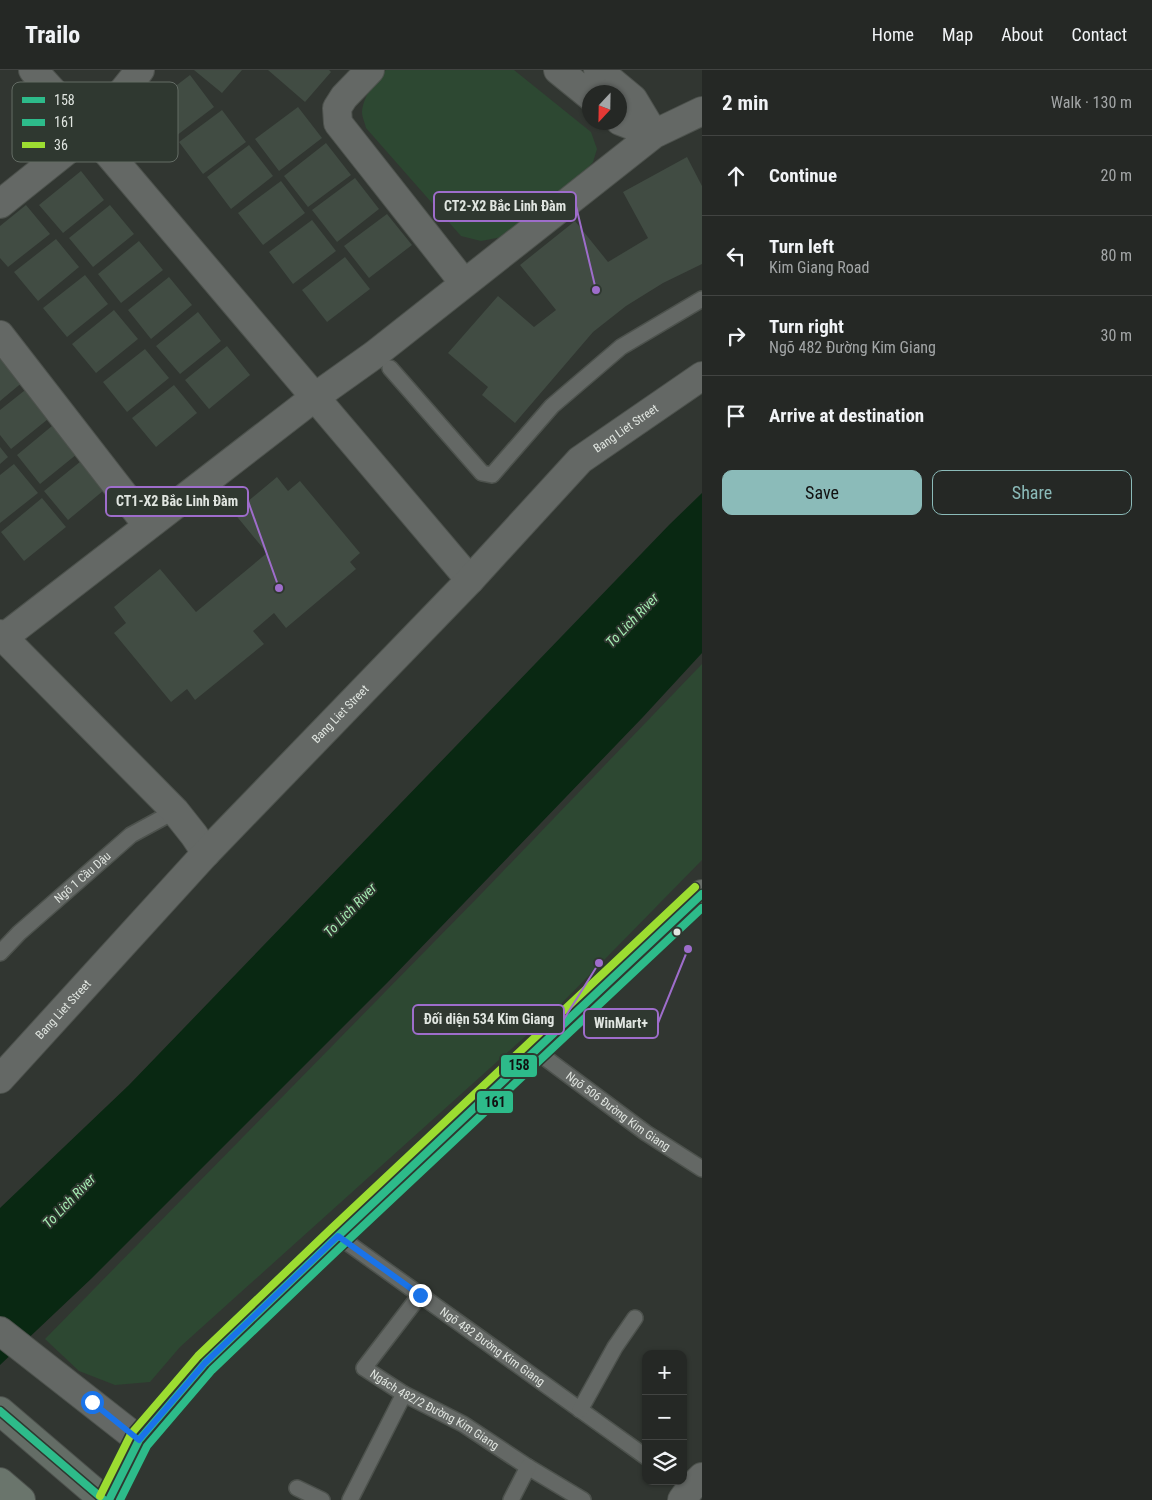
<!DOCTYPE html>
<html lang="en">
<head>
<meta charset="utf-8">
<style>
	body { margin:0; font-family:"Roboto Condensed",sans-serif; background:#2d302d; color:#f1f3f6 }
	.controls { position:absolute; right:15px; bottom:15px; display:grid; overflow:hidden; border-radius:10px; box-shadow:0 1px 4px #0004 }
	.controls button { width:45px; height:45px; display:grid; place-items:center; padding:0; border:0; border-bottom:1px solid #424442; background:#252825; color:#f1f3f6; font:25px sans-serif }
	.compass { position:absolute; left:582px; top:15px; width:45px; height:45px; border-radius:50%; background:#252825; box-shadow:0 1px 4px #0004; rotate:202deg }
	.stop { position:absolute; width:15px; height:15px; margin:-11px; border:4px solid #1a73e8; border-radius:50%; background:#fff }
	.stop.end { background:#1a73e8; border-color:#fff; box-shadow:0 1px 5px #0008 }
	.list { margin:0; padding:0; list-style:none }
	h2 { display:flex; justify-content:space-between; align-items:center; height:65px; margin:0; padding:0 20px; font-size:21px }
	h2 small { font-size:16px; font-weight:400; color:#a3a6a7 }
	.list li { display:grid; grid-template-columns:32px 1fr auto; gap:15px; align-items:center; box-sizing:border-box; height:80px; padding:0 20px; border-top:1px solid #424442 }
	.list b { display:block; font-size:19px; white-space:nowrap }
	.list p { margin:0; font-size:16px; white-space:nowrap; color:#a3a6a7 }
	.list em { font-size:16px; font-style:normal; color:#a3a6a7 }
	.actions { display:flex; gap:10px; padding:15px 20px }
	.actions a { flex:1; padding:11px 0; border:1px solid #8bbbb9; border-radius:10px; text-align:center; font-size:18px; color:#8bbbb9 }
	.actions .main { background:#8bbbb9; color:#111 }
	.icon { flex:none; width:28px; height:28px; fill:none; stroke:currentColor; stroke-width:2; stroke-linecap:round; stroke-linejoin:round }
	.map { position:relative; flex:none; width:702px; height:1430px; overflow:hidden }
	header { display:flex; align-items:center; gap:30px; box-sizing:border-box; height:70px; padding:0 25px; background:#252825; border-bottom:1px solid #424442 }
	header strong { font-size:24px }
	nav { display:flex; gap:28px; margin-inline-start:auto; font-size:18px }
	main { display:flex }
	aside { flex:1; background:#252825 }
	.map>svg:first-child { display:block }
	.green { fill:#2d4832 }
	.water { fill:#092812 }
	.building { fill:#414c43 }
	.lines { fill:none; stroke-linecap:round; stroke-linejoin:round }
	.service-casing { stroke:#4d524d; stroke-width:18 }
	.minor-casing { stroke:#4d524d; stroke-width:30 }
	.tertiary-casing { stroke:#4d524d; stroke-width:30 }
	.secondary-casing { stroke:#4d524d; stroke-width:30 }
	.primary-casing { stroke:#4d524d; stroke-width:30 }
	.motorway-casing { stroke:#4d524d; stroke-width:30 }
	.service { stroke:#646865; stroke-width:15 }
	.minor { stroke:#646865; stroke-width:28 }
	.tertiary { stroke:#646865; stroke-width:28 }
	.secondary { stroke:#696f6a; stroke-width:28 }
	.primary { stroke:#646d66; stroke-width:28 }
	.motorway { stroke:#6a756c; stroke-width:28 }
	.bus-1-casing { stroke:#2f3830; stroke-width:11 }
	.bus-2-casing { stroke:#2f3830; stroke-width:11 }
	.bus-3-casing { stroke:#2f3830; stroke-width:11 }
	.bus-1 { stroke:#2dbb8a; stroke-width:8 }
	.bus-2 { stroke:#2dbb8a; stroke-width:8 }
	.bus-3 { stroke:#9cdd31; stroke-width:8 }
	.route { stroke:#1a73e8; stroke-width:6 }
	.bus-dot { fill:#e0e5e0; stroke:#2f3830; stroke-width:2 }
	.labels { text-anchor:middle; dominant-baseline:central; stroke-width:4; stroke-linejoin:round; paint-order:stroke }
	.street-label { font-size:12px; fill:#e0e5e0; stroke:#2f3830 }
	.water-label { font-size:14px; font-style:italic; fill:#a5ebb2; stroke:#2f3830 }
	.key { fill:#2f3830; stroke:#646c65; stroke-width:1 }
	.key-label { font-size:14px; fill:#e0e5e0 }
	.leader { fill:none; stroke:#9e6dcb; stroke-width:2 }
	.callout-dot { fill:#9e6dcb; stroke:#2f3830; stroke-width:2 }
	.callout { fill:#2f3830; stroke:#9e6dcb; stroke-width:2 }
	.callout-label { font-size:14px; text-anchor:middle; font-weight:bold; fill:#e0e5e0 }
	.line-badge { stroke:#2f3830; stroke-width:2 }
	.pale-badge-label { font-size:14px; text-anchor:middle; font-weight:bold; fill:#111 }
</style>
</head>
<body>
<header>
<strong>Trailo</strong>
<nav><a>Home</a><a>Map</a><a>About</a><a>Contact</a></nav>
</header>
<main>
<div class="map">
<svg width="702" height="1430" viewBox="0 0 702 1430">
	<rect width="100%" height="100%" fill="#313631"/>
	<path class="green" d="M386,0H514L591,62L597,79L593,92L578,109L502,167L481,171L461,166L366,58C365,53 362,47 362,42C363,27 375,10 386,0Z
		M702,594V790L559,936L180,1277L150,1312L115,1315L79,1301L45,1269L482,823Z"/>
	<path class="water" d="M702,423V583L643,647L387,913L92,1208L0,1295V1138L129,1015L669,455Z"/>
	<path class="building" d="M194,0H242L222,23Z
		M268,0H329L331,2L305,32Z
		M190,5L214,37L172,69L147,38Z
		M298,37L322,68L279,101L255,69Z
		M222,40L246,72L203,104L179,72Z
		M326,73L351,105L308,137L284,106Z
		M249,75L273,106L231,139L207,107Z
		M687,87L702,116V194L663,213L626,236L593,262L515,353L482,325L488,317L448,283L498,226L534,257L556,240L520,195L575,151L608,192L648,168L623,122Z
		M81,101L104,130L63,163L39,135Z
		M355,108L379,139L337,172L312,140Z
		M281,111L305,143L263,175L238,143Z
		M26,135L50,164L8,197L0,188V156Z
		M110,135L134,164L93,197L69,168Z
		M387,144L412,175L369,208L344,176Z
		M312,150L336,181L293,214L269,182Z
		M56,169L79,197L38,231L14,202Z
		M139,171L163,200L121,233L98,204Z
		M345,187L370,219L327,252L302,220Z
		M85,205L108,234L67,267L43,238Z
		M169,207L192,235L151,269L128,240Z
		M114,240L138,269L96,303L72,274Z
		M198,242L221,271L180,304L156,276Z
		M227,276L250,305L209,339L185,310Z
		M145,279L169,308L127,342L103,312Z
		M0,281L24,311L0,331Z
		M174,315L197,343L156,377L132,348Z
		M29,317L53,345L11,379L0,365V340Z
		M58,351L82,380L40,414L17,385Z
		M0,377L8,387L0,394Z
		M86,387L109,416L68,450L44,421Z
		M14,394L38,423L0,453V405Z
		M277,407L288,421L300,411L360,483L350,492L356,499L286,558L274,543L253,561L264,574L195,630L187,619L171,632L114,563L126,553L114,537L160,499L196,542L267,483L234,443Z
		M42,428L66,457L24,491L1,462Z"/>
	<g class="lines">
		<g class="service-casing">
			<g id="service">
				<path d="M390,298L482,403L492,405L552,336L621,277L702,229"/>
				<path id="s1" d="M0,883L19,863L131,765L175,741"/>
				<path id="s2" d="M536,981L646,1063L702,1099"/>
				<path id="s3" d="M338,1166L646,1387"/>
				<path id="s4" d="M420,1225L364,1298L404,1324L463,1354L528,1397L583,1430"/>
				<path d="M580,1340L615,1277L635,1248"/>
				<path d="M297,1418L322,1430"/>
				<path d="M350,1430L404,1324"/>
				<path d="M511,1430L528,1397"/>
			</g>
		</g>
		<g class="minor-casing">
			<path id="minor" d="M33,0L90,62L470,510
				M370,0L344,27L337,38L338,53L464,213
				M558,0L590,26
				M598,0L633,29L654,64
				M620,51L654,64
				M0,134L90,62L140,0
				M0,265L148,456
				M0,564L175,741L194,765L206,783
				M3,568L315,327L374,285L654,64L702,41
				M682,1430L690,1419L702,1407"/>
		</g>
		<g class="tertiary-casing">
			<g id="tertiary">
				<path id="s5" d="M0,1009L206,783L470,510L580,390L702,306"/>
				<path d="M0,1261L139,1370"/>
			</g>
		</g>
		<g class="secondary-casing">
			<path id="secondary" d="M109,1430L139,1370L205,1293L338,1166L702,824"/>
		</g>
		<g class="primary-casing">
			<path id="primary" d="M0,1341L104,1430"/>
		</g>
		<g class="motorway-casing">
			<path id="motorway" d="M0,1412L21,1430"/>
		</g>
		<use href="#service" class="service"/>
		<use href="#minor" class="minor"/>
		<use href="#tertiary" class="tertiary"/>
		<use href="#secondary" class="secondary"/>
		<use href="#primary" class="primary"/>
		<use href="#motorway" class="motorway"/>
		<g class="bus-1-casing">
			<path id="bus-1" d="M0,1341L104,1430
				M109,1430L139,1370L205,1293L338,1166L702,824"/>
		</g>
		<g class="bus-2-casing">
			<path id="bus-2" d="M120,1430L147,1376L212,1300L345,1173L702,838"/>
		</g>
		<g class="bus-3-casing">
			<path id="bus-3" d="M100,1426L131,1364L198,1286L331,1159L695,817"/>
		</g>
		<use href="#bus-1" class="bus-1"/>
		<use href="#bus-2" class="bus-2"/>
		<use href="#bus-3" class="bus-3"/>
	</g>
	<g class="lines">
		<path class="route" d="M92,1332L139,1370L205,1293L338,1166L420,1225"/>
	</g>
	<circle class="bus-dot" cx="677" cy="862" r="4.5"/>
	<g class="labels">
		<g class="street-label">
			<text stroke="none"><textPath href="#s5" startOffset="904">Bang Liet Street</textPath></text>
			<text stroke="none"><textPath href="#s5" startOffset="499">Bang Liet Street</textPath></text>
			<text stroke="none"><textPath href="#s1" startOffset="112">Ngõ 1 Cầu Dậu</textPath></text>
			<text stroke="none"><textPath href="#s5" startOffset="94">Bang Liet Street</textPath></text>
			<text stroke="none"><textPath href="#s2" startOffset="102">Ngõ 506 Đường Kim Giang</textPath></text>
			<text stroke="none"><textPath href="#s3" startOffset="190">Ngõ 482 Đường Kim Giang</textPath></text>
			<text stroke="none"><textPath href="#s4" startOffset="174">Ngách 482/2 Đường Kim Giang</textPath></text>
		</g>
		<g class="water-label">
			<text transform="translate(632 550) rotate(-46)">To Lich River</text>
			<text transform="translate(350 840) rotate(-46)">To Lich River</text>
			<text transform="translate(69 1131) rotate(-46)">To Lich River</text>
		</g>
	</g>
	<rect x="12" y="12" width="166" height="80" rx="8" class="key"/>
	<rect x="22" y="27" width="23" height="6" fill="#2dbb8a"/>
	<rect x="22" y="49" width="23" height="7" fill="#2dbb8a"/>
	<rect x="22" y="72" width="23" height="6" fill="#9cdd31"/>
	<g class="key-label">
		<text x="54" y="35">158</text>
		<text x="54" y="57">161</text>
		<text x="54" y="80">36</text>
	</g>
	<path class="leader" d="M596 220L576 136M279 518L248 431M599 893L564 949M688 879L658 953"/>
	<g class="callout-dot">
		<circle cx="596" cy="220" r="5"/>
		<circle cx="279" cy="518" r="5"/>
		<circle cx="599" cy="893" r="5"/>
		<circle cx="688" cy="879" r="5"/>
	</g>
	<g class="callout">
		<rect x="434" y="122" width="142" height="29" rx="5"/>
		<rect x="106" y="417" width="142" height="29" rx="5"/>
		<rect x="413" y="935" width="151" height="29" rx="5"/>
		<rect x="584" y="939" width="74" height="29" rx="5"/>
	</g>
	<g class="callout-label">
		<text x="505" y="141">CT2-X2 Bắc Linh Đàm</text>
		<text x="177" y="436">CT1-X2 Bắc Linh Đàm</text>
		<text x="489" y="954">Đối diện 534 Kim Giang</text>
		<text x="621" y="958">WinMart+</text>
	</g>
	<g class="line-badge">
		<rect x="500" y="984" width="38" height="24" rx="5" fill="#2dbb8a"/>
		<rect x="476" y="1020" width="38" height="24" rx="5" fill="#2dbb8a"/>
	</g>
	<g class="pale-badge-label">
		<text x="519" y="1000">158</text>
		<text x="495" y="1037">161</text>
	</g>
</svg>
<div class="controls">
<button>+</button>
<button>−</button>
<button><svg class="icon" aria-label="layers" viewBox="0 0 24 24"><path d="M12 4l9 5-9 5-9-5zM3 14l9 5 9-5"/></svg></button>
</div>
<svg class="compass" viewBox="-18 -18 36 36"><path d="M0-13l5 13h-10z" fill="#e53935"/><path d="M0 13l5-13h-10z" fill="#a3a6a7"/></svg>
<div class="stop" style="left:92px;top:1332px"></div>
<div class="stop end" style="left:420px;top:1225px"></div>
</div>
<aside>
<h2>2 min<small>Walk · 130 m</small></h2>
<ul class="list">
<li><svg class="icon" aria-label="ahead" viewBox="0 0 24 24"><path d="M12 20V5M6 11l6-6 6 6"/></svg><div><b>Continue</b></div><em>20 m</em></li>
<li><svg class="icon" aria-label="left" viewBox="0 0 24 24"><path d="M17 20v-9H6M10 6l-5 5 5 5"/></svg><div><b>Turn left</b><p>Kim Giang Road</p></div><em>80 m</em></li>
<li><svg class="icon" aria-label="right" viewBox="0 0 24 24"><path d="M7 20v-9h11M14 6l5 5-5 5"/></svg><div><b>Turn right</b><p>Ngõ 482 Đường Kim Giang</p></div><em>30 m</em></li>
<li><svg class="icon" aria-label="arrive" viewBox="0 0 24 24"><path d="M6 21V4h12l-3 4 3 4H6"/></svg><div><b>Arrive at destination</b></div></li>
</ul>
<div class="actions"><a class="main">Save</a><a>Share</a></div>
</aside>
</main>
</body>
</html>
